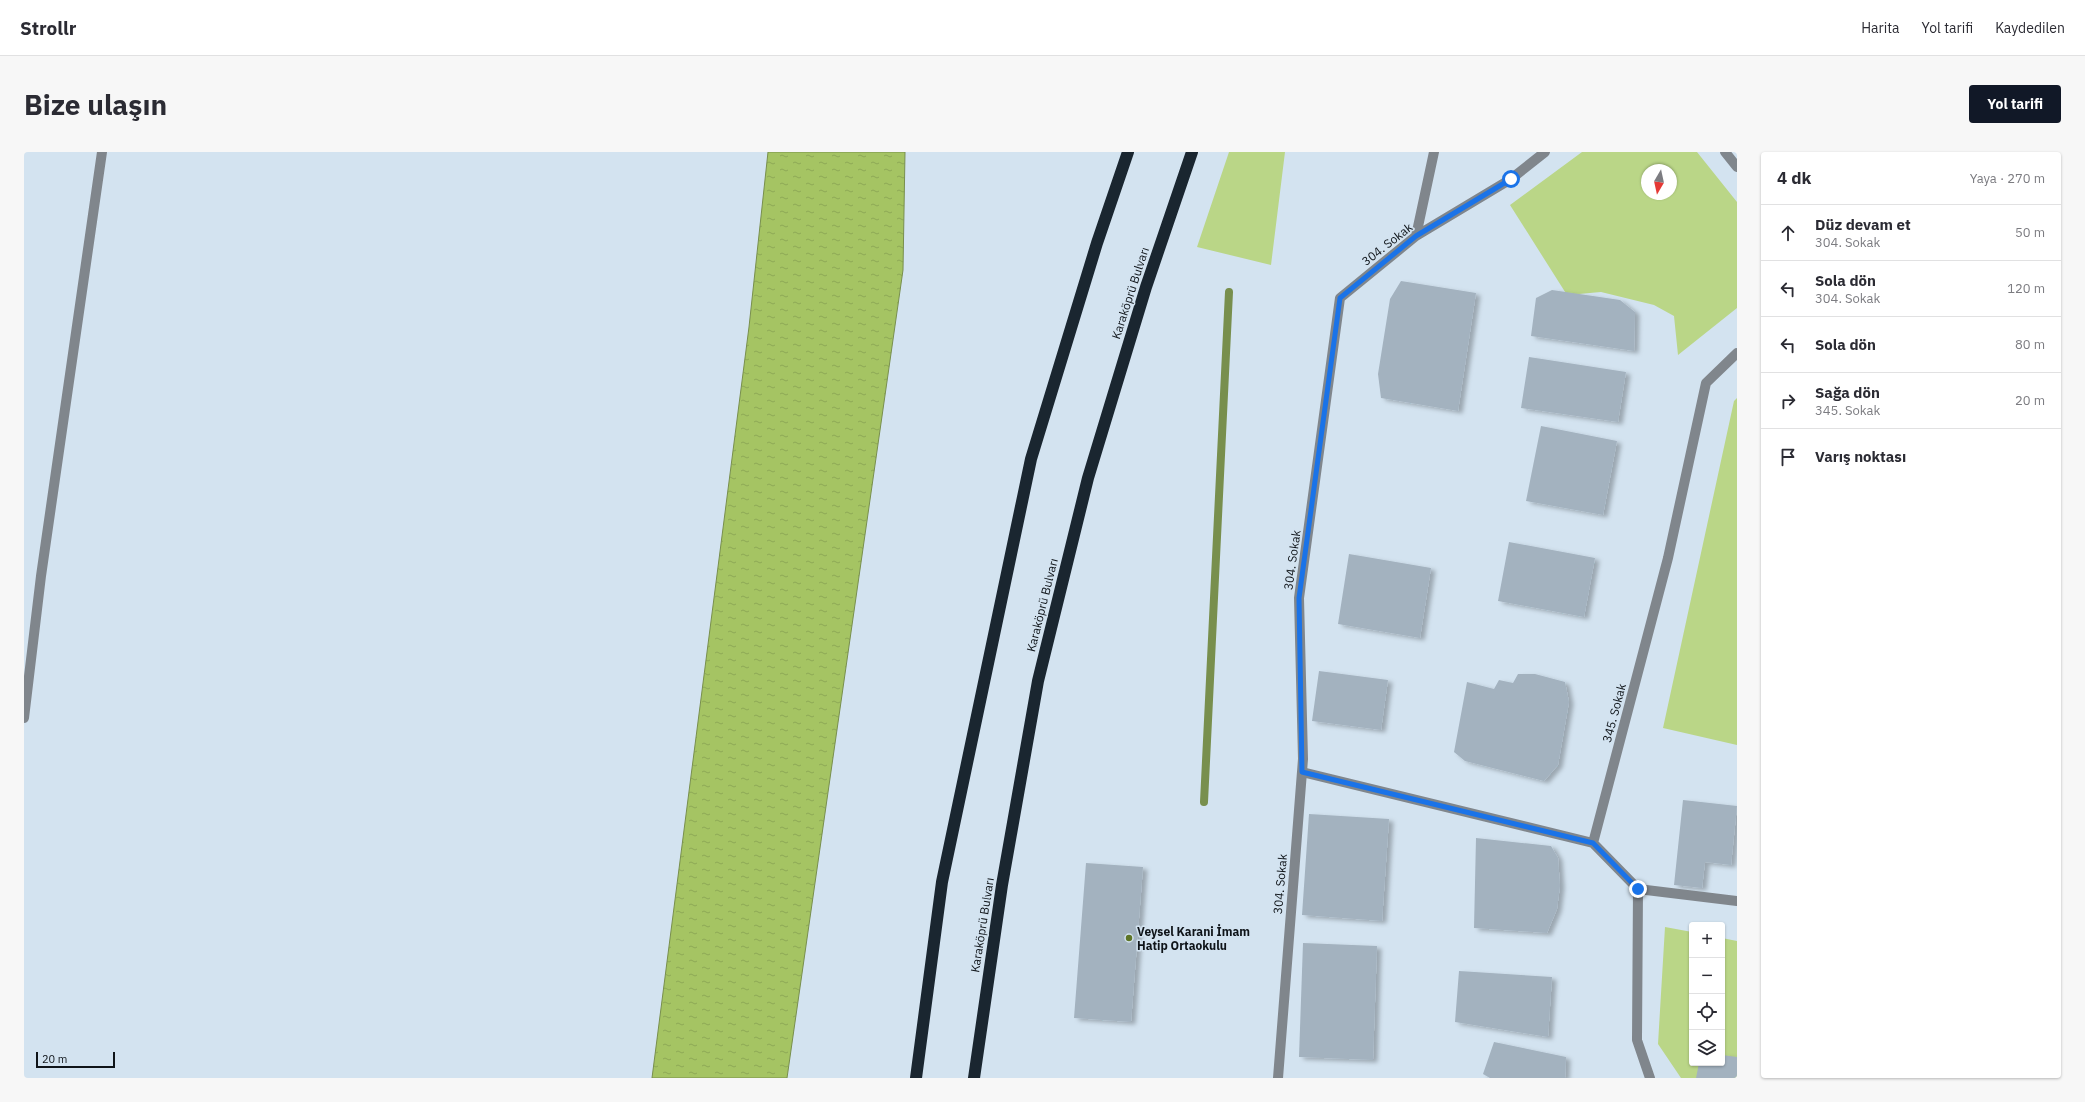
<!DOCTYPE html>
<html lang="tr">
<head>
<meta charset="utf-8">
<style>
	body { margin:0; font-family:"IBM Plex Sans",sans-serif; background:#f7f7f7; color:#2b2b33 }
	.controls { position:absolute; right:12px; bottom:12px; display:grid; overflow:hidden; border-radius:4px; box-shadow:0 1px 3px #0004 }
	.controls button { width:36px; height:36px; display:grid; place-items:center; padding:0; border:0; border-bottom:1px solid #e1e1e2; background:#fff; color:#2b2b33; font:20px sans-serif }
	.compass { position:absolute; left:1617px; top:12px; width:36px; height:36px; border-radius:50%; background:#fff; box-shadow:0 1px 3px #0004; rotate:189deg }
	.scale { position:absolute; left:12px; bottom:10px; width:79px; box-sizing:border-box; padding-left:4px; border:2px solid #0f1419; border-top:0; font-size:11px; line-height:14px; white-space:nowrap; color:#0f1419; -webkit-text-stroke:3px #d3e3f0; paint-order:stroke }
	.stop { position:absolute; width:12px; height:12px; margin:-9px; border:3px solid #1a73e8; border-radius:50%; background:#fff }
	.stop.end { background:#1a73e8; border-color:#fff; box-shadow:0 1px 4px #0008 }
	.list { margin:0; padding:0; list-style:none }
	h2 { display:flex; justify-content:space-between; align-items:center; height:52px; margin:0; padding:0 16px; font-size:17px }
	h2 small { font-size:13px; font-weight:400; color:#7c7c81 }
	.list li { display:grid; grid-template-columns:26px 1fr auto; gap:12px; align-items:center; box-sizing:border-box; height:56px; padding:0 16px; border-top:1px solid #e1e1e2 }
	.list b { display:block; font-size:15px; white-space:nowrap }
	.list p { margin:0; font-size:13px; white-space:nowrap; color:#7c7c81 }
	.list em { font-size:13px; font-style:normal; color:#7c7c81 }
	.icon { flex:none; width:22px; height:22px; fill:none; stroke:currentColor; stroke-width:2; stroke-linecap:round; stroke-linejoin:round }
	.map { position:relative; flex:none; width:1713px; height:926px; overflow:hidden; border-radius:4px }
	header { display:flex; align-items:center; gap:24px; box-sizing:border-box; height:56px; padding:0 20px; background:#fff; border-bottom:1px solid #e1e1e2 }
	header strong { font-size:19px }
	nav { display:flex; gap:22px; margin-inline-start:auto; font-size:14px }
	.intro { display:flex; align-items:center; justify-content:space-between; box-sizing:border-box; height:96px; padding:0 24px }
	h1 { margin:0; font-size:28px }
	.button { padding:10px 18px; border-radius:4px; background:#111827; color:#fff; font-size:14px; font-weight:700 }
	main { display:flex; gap:24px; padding:0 24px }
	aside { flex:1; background:#fff; border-radius:4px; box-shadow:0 1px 3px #0004 }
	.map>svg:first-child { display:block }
	.green { fill:#bad687; fill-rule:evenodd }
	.water { fill:url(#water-ripples); stroke:#788f4d }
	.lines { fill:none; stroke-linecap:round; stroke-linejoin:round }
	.stream { stroke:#788f4d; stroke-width:8 }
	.building { fill:#a3b2bf; filter:url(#shadow) }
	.street { stroke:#80868c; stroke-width:10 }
	.highway { stroke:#1a2630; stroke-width:12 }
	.route { stroke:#1a73e8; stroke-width:5 }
	.poi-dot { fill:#5e7527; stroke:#d3e3f0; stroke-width:1.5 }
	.labels { text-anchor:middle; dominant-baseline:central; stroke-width:3; stroke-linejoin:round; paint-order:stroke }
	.street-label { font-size:12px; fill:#0f1419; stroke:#d3e3f0 }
	.poi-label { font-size:12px; font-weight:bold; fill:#0f1419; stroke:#d3e3f0; text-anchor:start }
</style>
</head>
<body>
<header>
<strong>Strollr</strong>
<nav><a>Harita</a><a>Yol tarifi</a><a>Kaydedilen</a></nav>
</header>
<div class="intro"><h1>Bize ulaşın</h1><a class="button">Yol tarifi</a></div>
<main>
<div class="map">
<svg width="1713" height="926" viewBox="0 0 1713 926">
	<defs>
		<pattern id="water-ripples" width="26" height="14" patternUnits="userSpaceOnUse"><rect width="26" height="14" fill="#a5c463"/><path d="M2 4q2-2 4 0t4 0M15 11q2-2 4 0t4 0" fill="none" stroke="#8da855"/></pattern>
		<filter id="shadow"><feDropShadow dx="4.5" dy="2.5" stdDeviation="2" flood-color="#0004"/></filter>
	</defs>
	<rect width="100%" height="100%" fill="#d3e3f0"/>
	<path class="green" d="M1205,0H1261L1247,113L1173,95Z
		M1558,0H1673L1713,50V156L1654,203L1650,164L1630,153L1577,140L1543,143L1486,53ZM1623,18H1647V42H1623Z
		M1713,246V593L1639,576L1710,249Z
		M1641,775L1668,780V911H1698V786L1713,789V926H1657L1634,892Z"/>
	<path class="water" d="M744,0H881L879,118L763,926H628L725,175Z"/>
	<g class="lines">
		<path class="stream" d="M1180,650L1205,140"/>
	</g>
	<path class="building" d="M1377,129L1452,141L1434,259L1357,246L1354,222L1366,147Z
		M1528,138L1596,148L1611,160L1610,199L1507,184L1512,146Z
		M1505,205L1602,220L1594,270L1497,256Z
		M1517,274L1593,289L1579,363L1502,349Z
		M1485,390L1571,406L1560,465L1474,449Z
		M1325,402L1407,416L1396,486L1314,472Z
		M1295,519L1364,528L1357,578L1288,569Z
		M1494,522H1511L1541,530L1545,550L1534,613L1520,629L1441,609L1430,600L1443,530L1470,537L1475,528L1489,531Z
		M1659,648L1713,654L1707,713L1681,710L1678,736L1650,733Z
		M1285,662L1365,667L1358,769L1278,763Z
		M1452,686L1527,694L1534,706L1536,734L1533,757L1523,781L1450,776Z
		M1062,711L1119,715L1107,870L1050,866Z
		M1279,791L1353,794L1349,908L1275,905Z
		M1435,819L1528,825L1524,885L1431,870Z
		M1470,890L1542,905L1541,926H1466L1459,922Z
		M1698,903L1713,905V926H1672L1675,911H1698Z"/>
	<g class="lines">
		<path class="street" d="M1701,0L1713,15
			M1392,84L1410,0
			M0,566L17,424L78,0
			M1278,620L1569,691
			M1614,737L1713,749
			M1254,926L1279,607L1275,446L1316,146L1392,84L1487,27L1521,0
			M1626,926L1613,888L1614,737L1569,691L1644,406L1682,231L1713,201"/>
		<path class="highway" d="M892,926L918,730L1007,307L1073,91L1104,0
			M950,926L978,733L1014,529L1064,326L1122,135L1168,0"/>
	</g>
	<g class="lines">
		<path class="route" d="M1487,27L1392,84L1316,146L1275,446L1278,620L1569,691L1614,737"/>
	</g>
	<circle class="poi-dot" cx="1105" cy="786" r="4"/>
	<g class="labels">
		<g class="street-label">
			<text transform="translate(1363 92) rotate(-38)">304. Sokak</text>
			<text transform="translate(1106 141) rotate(-72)">Karaköprü Bulvarı</text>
			<text transform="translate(1268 408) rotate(-82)">304. Sokak</text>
			<text transform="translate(1018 453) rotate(-76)">Karaköprü Bulvarı</text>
			<text transform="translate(1590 561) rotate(-75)">345. Sokak</text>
			<text transform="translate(1256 732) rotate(-85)">304. Sokak</text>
			<text transform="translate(958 773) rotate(-81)">Karaköprü Bulvarı</text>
		</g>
		<g class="poi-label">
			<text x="1113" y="779">Veysel Karani İmam<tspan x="1113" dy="14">Hatip Ortaokulu</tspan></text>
		</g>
	</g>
</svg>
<div class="controls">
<button>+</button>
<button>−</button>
<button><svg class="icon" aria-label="locate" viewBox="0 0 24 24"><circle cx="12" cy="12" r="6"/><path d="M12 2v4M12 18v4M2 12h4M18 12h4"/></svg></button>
<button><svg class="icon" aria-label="layers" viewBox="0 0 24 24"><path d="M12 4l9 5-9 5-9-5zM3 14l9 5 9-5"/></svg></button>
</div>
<svg class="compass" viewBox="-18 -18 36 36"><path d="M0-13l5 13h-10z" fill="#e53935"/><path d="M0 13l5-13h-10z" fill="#7c7c81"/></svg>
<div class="scale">20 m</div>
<div class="stop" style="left:1487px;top:27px"></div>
<div class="stop end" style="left:1614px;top:737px"></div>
</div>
<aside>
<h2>4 dk<small>Yaya · 270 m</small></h2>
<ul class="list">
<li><svg class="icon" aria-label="ahead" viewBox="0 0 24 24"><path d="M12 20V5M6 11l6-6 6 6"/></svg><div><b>Düz devam et</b><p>304. Sokak</p></div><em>50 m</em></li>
<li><svg class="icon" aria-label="left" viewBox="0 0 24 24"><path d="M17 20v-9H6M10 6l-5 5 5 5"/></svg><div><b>Sola dön</b><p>304. Sokak</p></div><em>120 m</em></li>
<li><svg class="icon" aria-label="left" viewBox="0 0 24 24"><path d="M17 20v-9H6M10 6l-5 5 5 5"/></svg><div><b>Sola dön</b></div><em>80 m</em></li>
<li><svg class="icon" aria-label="right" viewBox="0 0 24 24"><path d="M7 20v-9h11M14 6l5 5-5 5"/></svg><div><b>Sağa dön</b><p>345. Sokak</p></div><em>20 m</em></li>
<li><svg class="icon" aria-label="arrive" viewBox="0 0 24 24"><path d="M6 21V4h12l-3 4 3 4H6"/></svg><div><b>Varış noktası</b></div></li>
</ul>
</aside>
</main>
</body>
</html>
